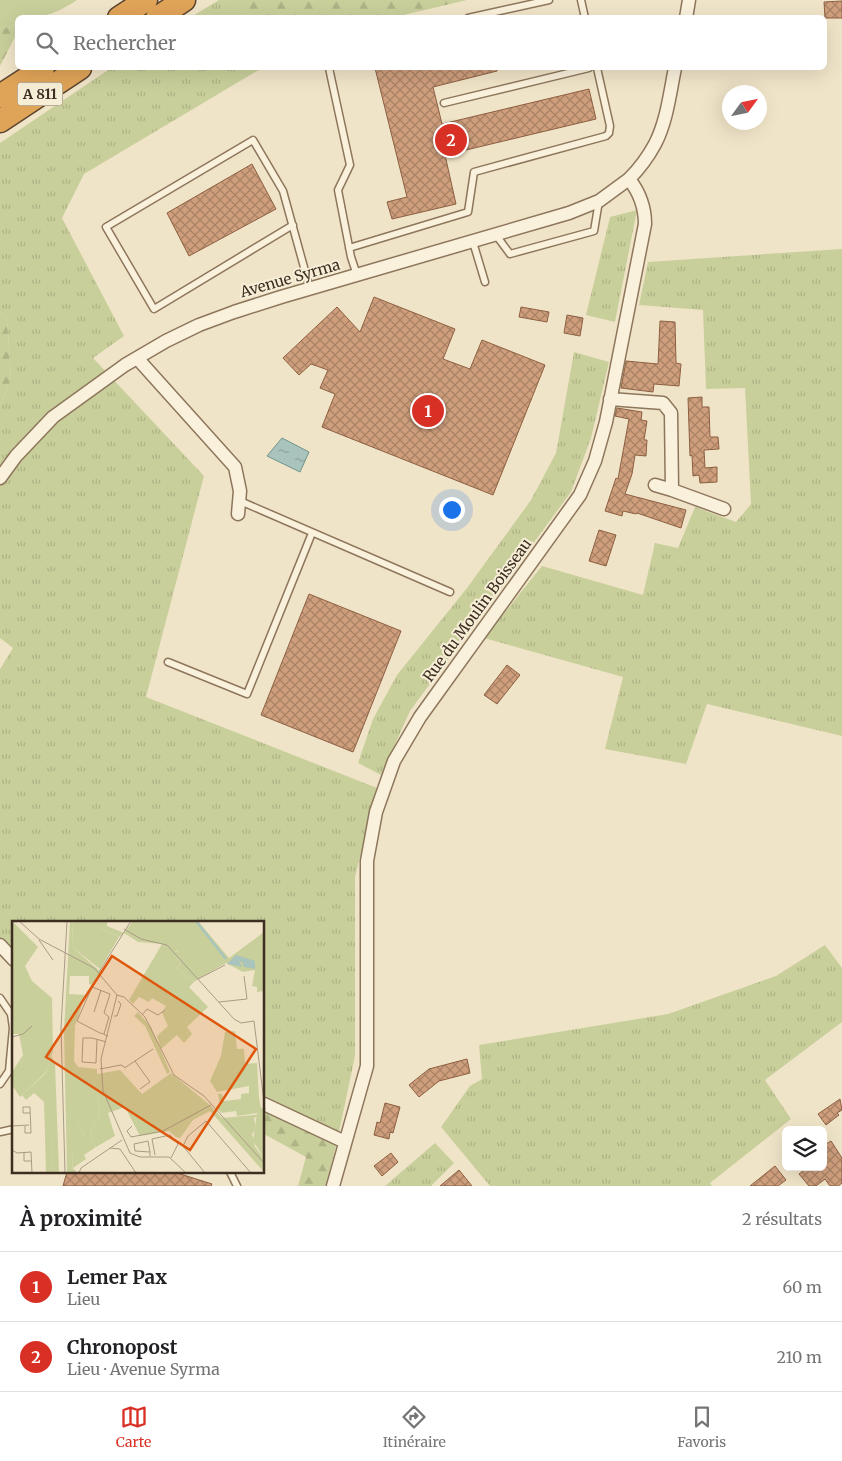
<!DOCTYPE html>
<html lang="fr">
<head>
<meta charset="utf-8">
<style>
	body { margin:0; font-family:Merriweather,serif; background:#f2f2f2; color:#202124 }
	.controls { position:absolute; right:15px; bottom:15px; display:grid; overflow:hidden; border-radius:8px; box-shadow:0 5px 20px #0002 }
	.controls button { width:45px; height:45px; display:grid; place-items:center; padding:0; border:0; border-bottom:1px solid #e0e0e0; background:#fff; color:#202124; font:25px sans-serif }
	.compass { position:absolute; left:722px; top:85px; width:45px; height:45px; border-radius:50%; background:#fff; box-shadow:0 5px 20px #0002; rotate:57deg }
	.you { position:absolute; left:451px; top:509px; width:18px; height:18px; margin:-12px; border:4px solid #fff; border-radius:50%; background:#1a73e8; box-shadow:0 0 0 8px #1a73e833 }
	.badge { display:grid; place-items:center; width:32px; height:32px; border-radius:50%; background:#d93025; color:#fff; font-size:16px; font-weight:700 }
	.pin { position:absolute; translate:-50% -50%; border:2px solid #fff; box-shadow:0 1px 5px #0006 }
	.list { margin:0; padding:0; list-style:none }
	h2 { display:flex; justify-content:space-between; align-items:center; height:65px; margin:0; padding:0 20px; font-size:21px }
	h2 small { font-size:16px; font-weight:400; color:#757577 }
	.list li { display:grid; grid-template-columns:32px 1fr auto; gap:15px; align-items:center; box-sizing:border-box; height:70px; padding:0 20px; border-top:1px solid #e0e0e0 }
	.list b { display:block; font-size:19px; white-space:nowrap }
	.list p { margin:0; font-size:16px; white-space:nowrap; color:#757577 }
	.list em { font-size:16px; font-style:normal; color:#757577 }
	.icon { flex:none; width:28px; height:28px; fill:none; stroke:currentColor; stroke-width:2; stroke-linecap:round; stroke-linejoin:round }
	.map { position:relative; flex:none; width:842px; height:1186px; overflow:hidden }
	.search { position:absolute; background:#fff; box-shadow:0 5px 20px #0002; left:15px; right:15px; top:15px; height:55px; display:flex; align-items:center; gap:12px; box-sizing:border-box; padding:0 18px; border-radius:8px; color:#757577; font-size:19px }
	.sheet { height:205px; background:#fff }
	nav { display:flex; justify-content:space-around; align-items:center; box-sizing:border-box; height:70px; border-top:1px solid #e0e0e0; background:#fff; font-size:14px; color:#757577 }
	nav a { display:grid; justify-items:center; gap:2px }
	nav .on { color:#d93025 }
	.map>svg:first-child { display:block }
	.grass { fill:url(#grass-tufts) }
	.forest { fill:url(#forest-firs) }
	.pitch { fill:#c9cf9b }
	.water { fill:url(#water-ripples); stroke:#6f938a }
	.building { fill:url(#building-cross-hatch); stroke:#8d5f41 }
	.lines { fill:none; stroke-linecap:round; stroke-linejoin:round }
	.service-casing { stroke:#8d765c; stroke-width:9 }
	.minor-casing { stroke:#8d765c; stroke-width:15 }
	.motorway-casing { stroke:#5b4430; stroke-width:25 }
	.service { stroke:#faf1dc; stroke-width:6 }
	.minor { stroke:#faf1dc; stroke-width:12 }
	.motorway { stroke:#e0a458; stroke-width:22 }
	.labels { text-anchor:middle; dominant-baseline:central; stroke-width:4; stroke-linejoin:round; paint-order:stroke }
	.shield { fill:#f7eed8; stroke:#756857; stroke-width:1 }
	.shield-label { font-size:14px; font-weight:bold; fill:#3d2e20 }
	.street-label { font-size:15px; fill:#3d2e20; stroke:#f7eed8 }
	.inset-river { fill:none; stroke:#a9c4bc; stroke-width:2.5 }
	.inset-road { fill:none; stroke:#a89b85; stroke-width:1 }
	.view { fill:#df570d; fill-opacity:0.15; stroke:#df570d; stroke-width:2.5 }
	.inset-edge { fill:none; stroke:#3d2e20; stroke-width:2.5 }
</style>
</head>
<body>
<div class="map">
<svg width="842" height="1186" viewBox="0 0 842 1186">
	<defs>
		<pattern id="grass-tufts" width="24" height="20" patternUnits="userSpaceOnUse" patternTransform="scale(1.25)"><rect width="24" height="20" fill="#c9cf9b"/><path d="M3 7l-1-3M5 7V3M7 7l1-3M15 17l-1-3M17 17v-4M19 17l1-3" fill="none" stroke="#aeb285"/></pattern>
		<pattern id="forest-firs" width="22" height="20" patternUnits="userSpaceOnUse" patternTransform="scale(1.25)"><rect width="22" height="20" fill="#c9cf9b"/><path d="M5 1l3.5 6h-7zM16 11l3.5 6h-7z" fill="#aeb285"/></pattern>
		<pattern id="water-ripples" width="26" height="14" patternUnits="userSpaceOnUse" patternTransform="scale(1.25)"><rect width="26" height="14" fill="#a9c4bc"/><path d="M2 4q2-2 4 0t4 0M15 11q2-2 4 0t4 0" fill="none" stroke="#8ba098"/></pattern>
		<pattern id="building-cross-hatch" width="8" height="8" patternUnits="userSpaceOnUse" patternTransform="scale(1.25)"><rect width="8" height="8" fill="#cf9f7d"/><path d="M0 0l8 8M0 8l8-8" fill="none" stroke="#a98266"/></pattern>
	</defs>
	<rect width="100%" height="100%" fill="#f0e4c8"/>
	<path class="grass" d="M219,0H228L246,17H191Z
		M111,68H262L84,174L62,218L124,336L93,358L204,476L146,697L377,788L355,877V1056L336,1146L264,1111V922H14V970L0,955V669L13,648L0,638V406L11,378L7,320L0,313V143Z
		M637,210L615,322L586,315L610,217Z
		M842,249V736L707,704L686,764L605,749L623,677L484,638L542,566L643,595L655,543L678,548L695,507L736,522L751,504L745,388L706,389L703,310L639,305L648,262Z
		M574,352L609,362L591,438L571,492L410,711L381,775L358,763L373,719L397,675L467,588L531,500L556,453Z
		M825,945L842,968V1022L765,1080L791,1119L710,1183L712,1186H490L441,1127L470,1086L482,1079L479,1045L668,1014L776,976Z
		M435,1143L454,1163L431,1186H385Z"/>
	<path class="forest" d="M228,0H467L395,17L246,18Z
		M17,24V33L0,66V29Z
		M0,313L7,320L11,378L0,406Z
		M264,1111L336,1146L326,1186H298L306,1157L264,1134Z"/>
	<path class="pitch" d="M0,0H77C56,14 43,18 18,18L17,24L0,29Z"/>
	<path class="water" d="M282,438L309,452L300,472L267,456Z"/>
	<path class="building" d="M842,1V18H825L824,2Z
		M375,68H497V71L433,87L442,124L589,89L596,119L445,155L456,204L392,219L387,202L407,197Z
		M252,164L276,209L189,256L167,213Z
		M374,297L455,329L443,359L470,369L482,340L545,365L493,495L322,427L335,394L320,388L328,370L311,364L299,375L283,358L337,307L360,332Z
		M521,307L549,312L547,322L519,317Z
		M567,315L583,318L580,336L564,333Z
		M660,321L675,322L676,363L681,364L679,386L654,384L653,392L621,388L626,361L658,364Z
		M702,397V407H709L710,437H718L719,449L704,450L705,468L717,467V482L700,483L699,475L693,476L692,455L690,456L688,398Z
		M617,408L642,412L641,420L647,421L644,440H647L646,456L635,455L632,474L625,494L686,510L681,528L637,513L636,514L623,511L622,516L605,511L616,478L618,479L629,419L615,416Z
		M599,530L616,535L606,566L589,561Z
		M309,594L401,631L353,752L261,715Z
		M507,665L520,675L497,704L484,695Z
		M467,1059L470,1073L439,1081L419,1097L409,1085L429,1069Z
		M840,1099L842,1110L837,1113L839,1115L826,1125L818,1114Z
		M385,1103L400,1107L393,1133L390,1132L389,1139L374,1135L377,1122L380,1123Z
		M831,1141L842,1158V1183L838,1186H830L825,1179L816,1186H809L799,1174L808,1167H823V1146Z
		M391,1153L398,1162L382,1176L374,1166Z
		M775,1166L786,1180L778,1186H750Z
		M459,1170L472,1186H440Z
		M67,1172H174L212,1184L211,1186H63Z"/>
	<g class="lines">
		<g class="service-casing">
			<path id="service" d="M581,0L585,18
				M468,18L549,0
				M329,68L350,165L338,190L351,257L357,275
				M444,103L589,68
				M293,225L154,309L106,227L253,140L283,191L310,289
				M496,235L510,254L594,231L599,201
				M473,242L485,282
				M349,248L468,212L474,172L606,136L609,133L610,126L597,68
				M240,501L450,592
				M168,662L247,694L312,533
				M0,998L11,1014L13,1028L9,1071L0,1084
				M0,1132L14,1129
				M230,1172L237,1186"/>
		</g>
		<g class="minor-casing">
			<path id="minor" d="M686,18L689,0
				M137,358L235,467L240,491L238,514
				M610,399L663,403L671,413L672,490L724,509
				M0,478L16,456L53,417L125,365L166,341L199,325L234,312L281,297L569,213L599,201L629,179
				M655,485L672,490
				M0,945L14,960
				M264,1104L345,1142
				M333,1186L367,1066V861L376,812L394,761L420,717L580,495L595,461L606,422L645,224C645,207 640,193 629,179C639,169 648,157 655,144C667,121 670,92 675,68"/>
		</g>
		<g class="motorway-casing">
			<path id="motorway" d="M119,18L146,0
				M157,18L184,0
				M0,96L43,68
				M0,121L80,68"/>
		</g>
		<use href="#service" class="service"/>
		<use href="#minor" class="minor"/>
		<use href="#motorway" class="motorway"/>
	</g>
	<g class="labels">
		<rect class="shield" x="17.5" y="82.5" width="45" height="23" rx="4"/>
		<g class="shield-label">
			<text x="40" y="94">A 811</text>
		</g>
		<g class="street-label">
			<text transform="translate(290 278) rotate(-16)">Avenue Syrma</text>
			<text transform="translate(477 610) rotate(-54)">Rue du Moulin Boisseau</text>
		</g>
	</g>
	<g transform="translate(12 921)">
		<rect width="252" height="252" fill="#f0e4c8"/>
		<path d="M61,0H83L86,6L107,16L88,48L60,26ZM121,0H186L217,37L252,11V70L245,71V66L240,65L243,49L231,51L214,42L186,58L166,29L162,32L169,42L164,47L182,61L177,66L196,86L175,106L180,113L172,122L165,114L149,128L145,115L156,105L150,92L154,85L140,77L137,81L127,76L121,83L117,79L150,23L126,21L112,12ZM126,91L139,106L158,151L155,153L133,105L122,95ZM63,105L62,140L66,146L85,148V153L108,149L130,173L159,152L199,185L176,200L164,216L157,210L128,215L113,186L96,192L103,215L84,226L78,213L88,193L85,170L64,196L73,216L72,222L60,229L61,252H55L52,109ZM223,110L225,128H232L233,143L245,142L247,177L249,187H252V237L241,220L245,192L225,195L224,190L209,192L204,186L208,183L206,173H210L212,180L229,178V173L237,172V165L205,171L198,160L209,135L213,111ZM32,181L40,187L41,241L37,252H34Z" fill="#c9cf9b"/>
		<path d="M58,0H61L60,26L89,51L82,65L77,63V55H58L57,73L73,74L63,105L52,109ZM83,0L95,1V5L112,12L107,16L86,6L81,1ZM146,0H167L157,12ZM167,29L186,58L182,61L164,47L169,42L162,32ZM39,135L43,142L47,252H37L41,241L39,187L22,172L14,179L10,174L34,152ZM74,160L85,170L88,193L78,213L84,226L72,234L74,238L61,247L65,252H61L60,229L71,222L73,216L64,196L58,191L60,173ZM199,185L210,197L251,193L242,197L244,208L240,213L243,226L252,237V251L198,190L181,199L168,217L164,216L176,200Z" fill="#c9cf9b"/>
		<path d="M0,0L26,26L13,45L20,60L40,77L41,130L34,151L8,176L0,164V151L11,134L7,113H0Z" fill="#c9cf9b"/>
		<path d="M224,34L243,40V48L232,46L230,41L227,40L230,46L215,43Z" fill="#a9c4bc"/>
		<path class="inset-river" d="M184,0L214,38"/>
		<path class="inset-road" d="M7,0L27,18L82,47L105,74L112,76L133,96L162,154L192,175L253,243M112,8L129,18L155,24L222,98L229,102L242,100L253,189M27,19L41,39M87,51L119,0M186,58L213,44M105,74L89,138L91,170L118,232L128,236H157L174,252M207,81L235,78L232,55M82,91L89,69M130,94L135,88L146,94L153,89M102,95H105L109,83L106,80M92,113L97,96L92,92L98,73L80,66L65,100L84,110L88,112L92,113L93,114L96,115M0,116L11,113L20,105M85,118L84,142L70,141L71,117H80L91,120L94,121M123,140L138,161L128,168M114,146L141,128M88,148L109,144L114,147M0,205L17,204M13,205V212H19L18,186H11V192H18M120,205L115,210L119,216L151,210L199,184M98,227L108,228L124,252M0,229L5,232L19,231L20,252M138,231L136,220L122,223L123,230L138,231V235M12,232V240H20M143,234L140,218L158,214L166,223L159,237M53,252L49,107L55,0M67,252L69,247L110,219M193,252L171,225L176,215L194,200L239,252"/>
		<path class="view" d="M100,35L244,128L178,229L34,136Z"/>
		<rect width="252" height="252" class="inset-edge"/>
	</g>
</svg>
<div class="controls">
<button><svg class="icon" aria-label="layers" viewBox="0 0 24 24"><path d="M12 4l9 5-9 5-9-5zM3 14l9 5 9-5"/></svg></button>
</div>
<svg class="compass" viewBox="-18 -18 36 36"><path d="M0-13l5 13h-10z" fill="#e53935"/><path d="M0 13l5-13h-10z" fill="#757577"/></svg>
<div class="you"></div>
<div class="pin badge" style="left:428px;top:411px">1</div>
<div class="pin badge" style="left:451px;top:140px">2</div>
<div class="search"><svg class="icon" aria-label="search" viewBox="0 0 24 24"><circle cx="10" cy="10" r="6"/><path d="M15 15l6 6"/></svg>Rechercher</div>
</div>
<section class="sheet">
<h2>À proximité<small>2 résultats</small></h2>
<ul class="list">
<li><span class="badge">1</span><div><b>Lemer Pax</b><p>Lieu</p></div><em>60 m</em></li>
<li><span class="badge">2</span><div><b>Chronopost</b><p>Lieu · Avenue Syrma</p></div><em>210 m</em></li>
</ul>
</section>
<nav>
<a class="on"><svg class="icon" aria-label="map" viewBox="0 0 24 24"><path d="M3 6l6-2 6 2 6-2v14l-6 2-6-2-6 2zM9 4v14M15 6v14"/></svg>Carte</a>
<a><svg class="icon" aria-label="directions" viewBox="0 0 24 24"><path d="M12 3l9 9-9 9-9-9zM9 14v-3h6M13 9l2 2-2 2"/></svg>Itinéraire</a>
<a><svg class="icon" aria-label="saved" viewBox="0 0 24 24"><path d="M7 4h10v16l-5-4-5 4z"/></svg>Favoris</a>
</nav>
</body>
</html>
